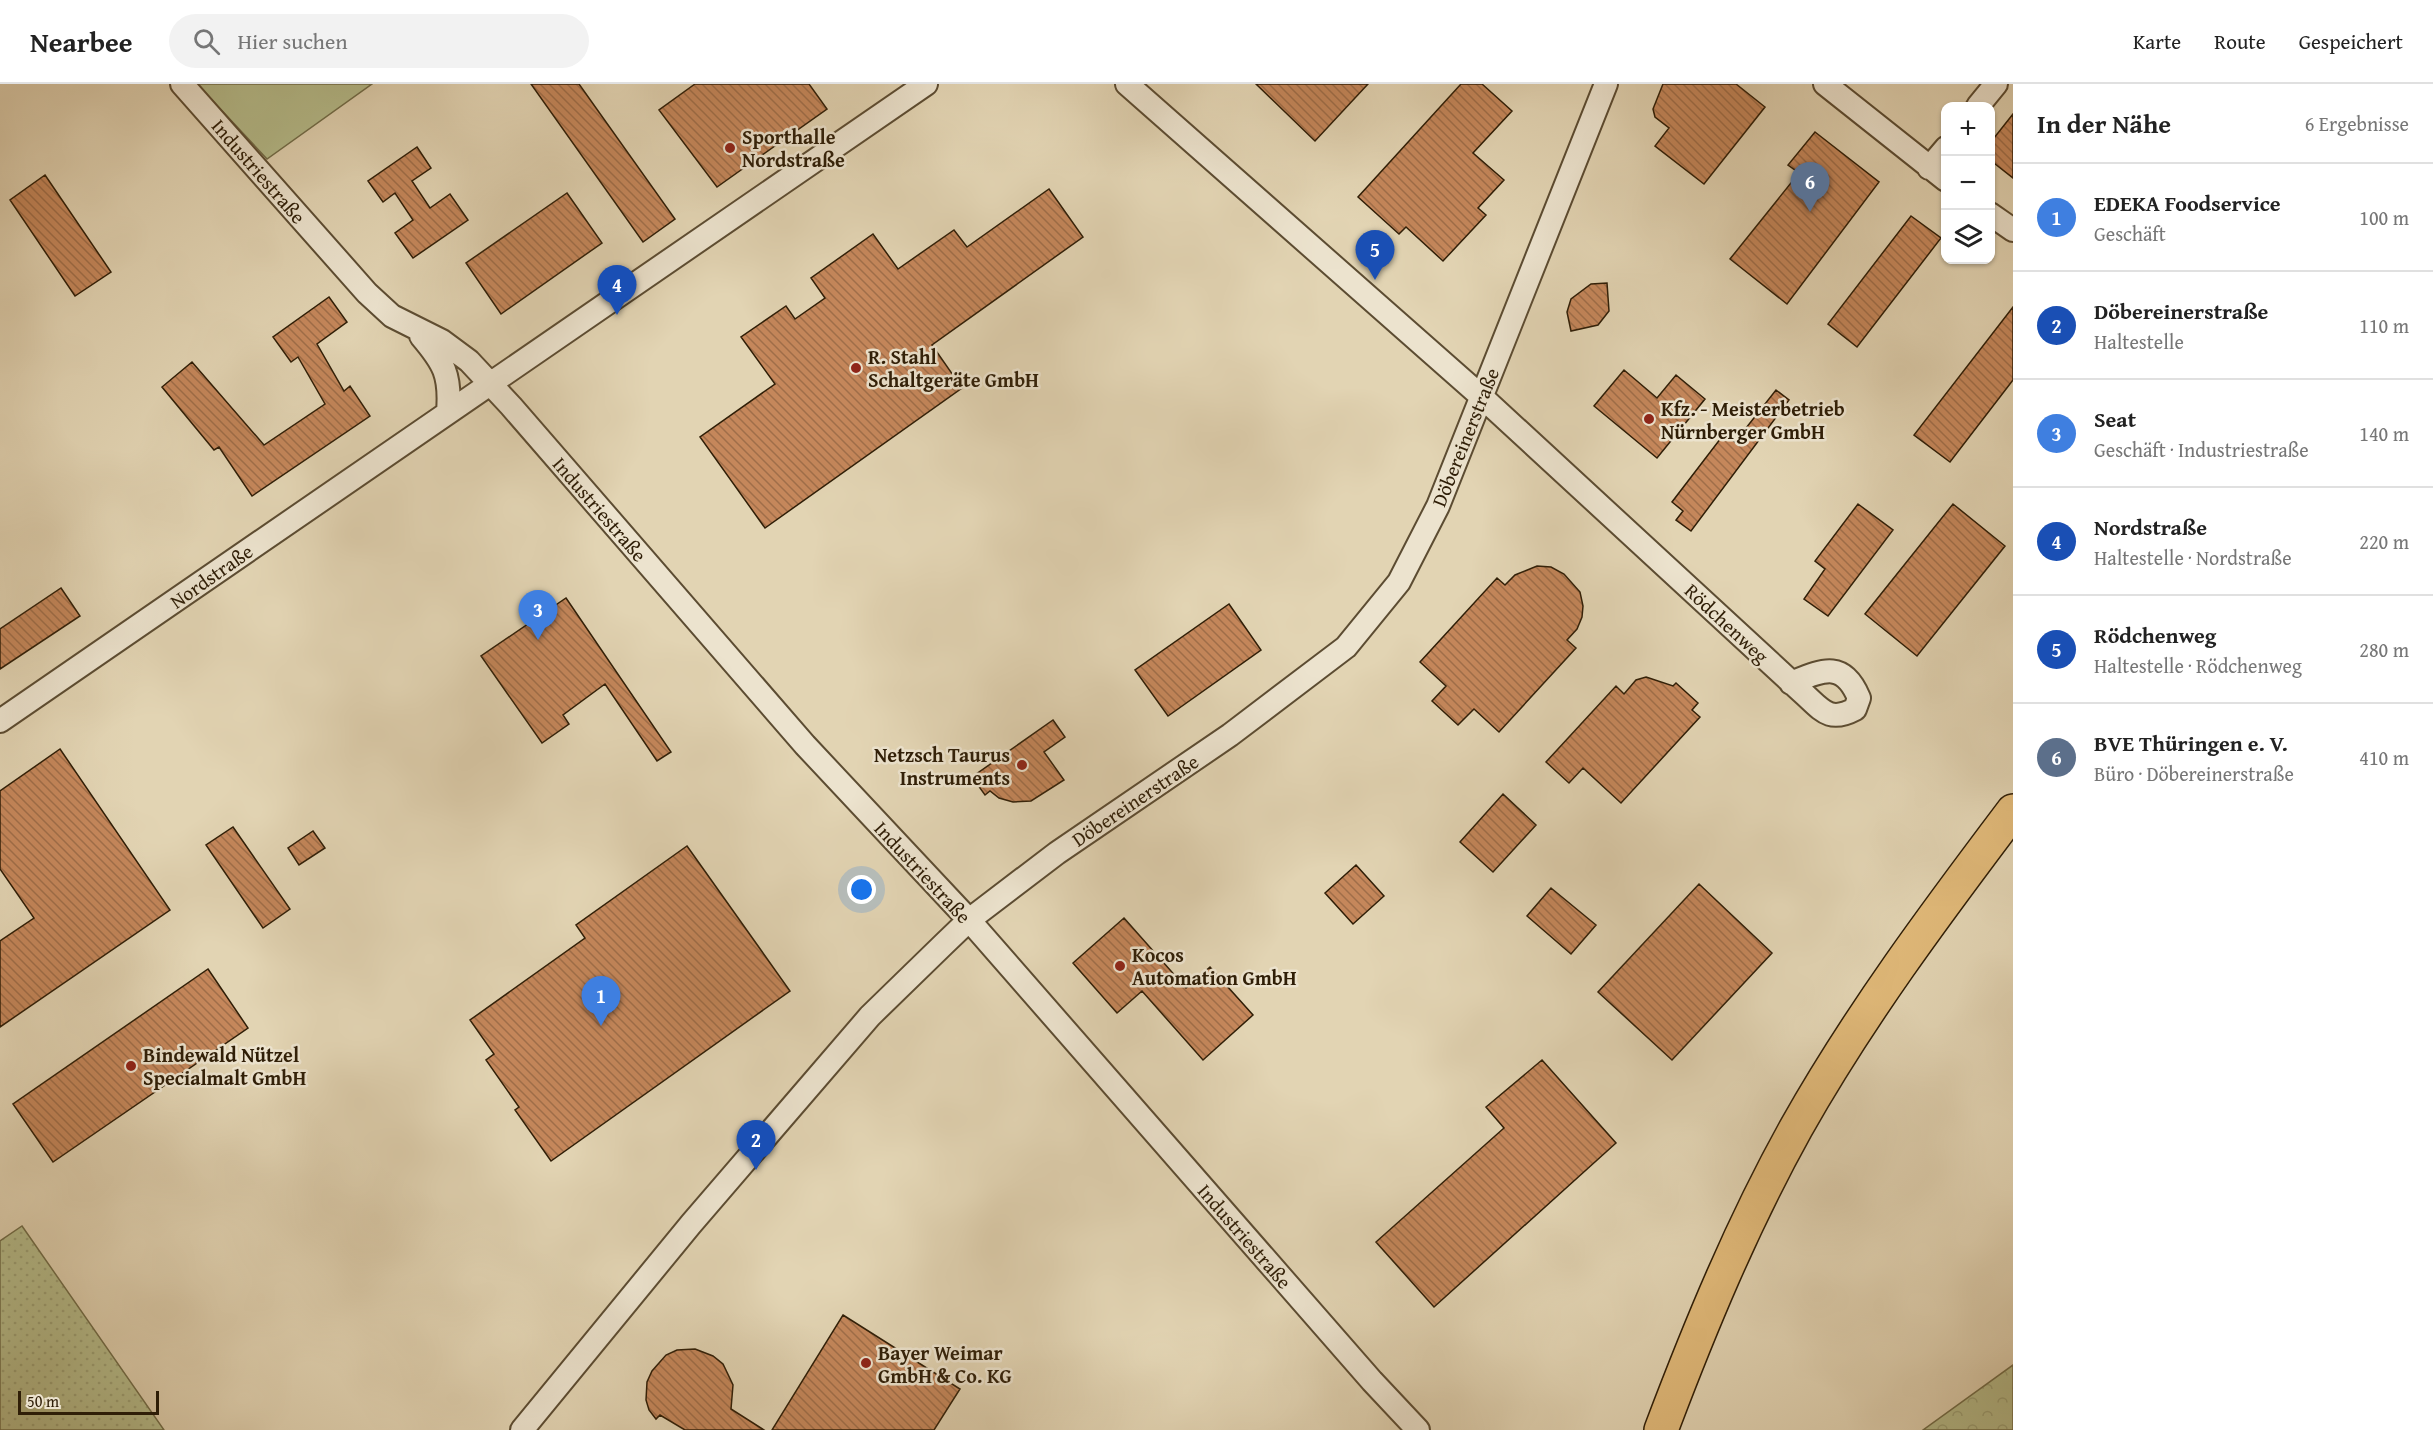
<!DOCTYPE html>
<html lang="de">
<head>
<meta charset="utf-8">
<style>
	body { margin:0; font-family:"Gentium Book Plus",serif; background:#f2f2f2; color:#222 }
	.controls { position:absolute; right:18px; top:18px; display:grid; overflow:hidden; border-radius:12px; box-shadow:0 2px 4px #0004 }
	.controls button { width:54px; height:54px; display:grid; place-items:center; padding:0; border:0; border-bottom:2px solid #e0e0e0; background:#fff; color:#222; font:30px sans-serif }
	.scale { position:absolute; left:18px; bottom:15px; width:141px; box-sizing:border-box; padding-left:6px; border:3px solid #2f1e07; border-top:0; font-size:16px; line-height:21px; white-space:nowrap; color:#2f1e07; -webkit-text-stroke:4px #ece3ce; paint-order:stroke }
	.you { position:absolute; left:862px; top:806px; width:21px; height:21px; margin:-15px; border:4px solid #fff; border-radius:50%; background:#1a73e8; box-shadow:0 0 0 9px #1a73e833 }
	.badge { display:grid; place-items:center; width:39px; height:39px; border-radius:50%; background:#8f2418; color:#fff; font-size:20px; font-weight:700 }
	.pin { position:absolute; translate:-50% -50px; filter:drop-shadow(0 2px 3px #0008) }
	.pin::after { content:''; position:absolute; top:32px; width:21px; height:18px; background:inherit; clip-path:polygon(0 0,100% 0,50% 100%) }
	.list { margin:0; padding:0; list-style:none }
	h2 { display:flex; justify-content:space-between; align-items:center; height:78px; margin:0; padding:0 24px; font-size:26px }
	h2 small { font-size:20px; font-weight:400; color:#767676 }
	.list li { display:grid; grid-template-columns:39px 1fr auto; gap:18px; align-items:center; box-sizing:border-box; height:108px; padding:0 24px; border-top:2px solid #e0e0e0 }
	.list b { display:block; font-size:22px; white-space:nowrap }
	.list p { margin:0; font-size:20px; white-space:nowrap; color:#767676 }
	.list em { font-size:20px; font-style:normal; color:#767676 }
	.icon { flex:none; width:33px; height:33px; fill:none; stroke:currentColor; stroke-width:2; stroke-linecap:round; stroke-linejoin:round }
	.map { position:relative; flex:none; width:2013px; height:1346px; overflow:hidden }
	header { display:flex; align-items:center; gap:36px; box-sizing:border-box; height:84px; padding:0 30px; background:#fff; border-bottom:2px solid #e0e0e0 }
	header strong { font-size:28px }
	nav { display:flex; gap:33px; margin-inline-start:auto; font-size:21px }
	.search { width:420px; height:54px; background:#f2f2f2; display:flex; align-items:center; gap:15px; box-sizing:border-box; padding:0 21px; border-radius:33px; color:#767676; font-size:22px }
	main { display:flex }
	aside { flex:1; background:#fff }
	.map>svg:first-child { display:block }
	.grass { fill:#b5bc8b; stroke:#726d49; stroke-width:1.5 }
	.forest { fill:url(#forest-crowns); stroke:#726d49; stroke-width:1.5 }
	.park { fill:url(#park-dots); stroke:#726d49; stroke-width:1.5 }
	.building { fill:url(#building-back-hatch); stroke:#2f1e07; stroke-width:1.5 }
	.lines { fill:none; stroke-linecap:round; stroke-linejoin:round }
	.minor-casing { stroke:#5c4c32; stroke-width:26 }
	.primary-casing { stroke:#2f1e07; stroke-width:36 }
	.minor { stroke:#ece3ce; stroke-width:22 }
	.primary { stroke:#e1ba7a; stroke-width:33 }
	.poi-dot { fill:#8f2418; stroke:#ece3ce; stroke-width:2 }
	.labels { text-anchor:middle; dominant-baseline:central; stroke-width:5; stroke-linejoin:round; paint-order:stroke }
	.poi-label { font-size:20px; font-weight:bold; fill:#2f1e07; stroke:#ece3ce; text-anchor:start }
	.street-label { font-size:20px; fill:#2f1e07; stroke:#ece3ce }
</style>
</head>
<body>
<header>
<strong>Nearbee</strong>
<div class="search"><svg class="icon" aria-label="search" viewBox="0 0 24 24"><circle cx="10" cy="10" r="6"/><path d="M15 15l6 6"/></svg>Hier suchen</div>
<nav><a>Karte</a><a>Route</a><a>Gespeichert</a></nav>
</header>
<main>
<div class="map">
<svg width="2013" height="1346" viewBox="0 0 2013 1346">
	<defs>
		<pattern id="forest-crowns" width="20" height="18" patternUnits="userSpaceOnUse" patternTransform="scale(1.5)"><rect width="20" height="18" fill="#b5bc8b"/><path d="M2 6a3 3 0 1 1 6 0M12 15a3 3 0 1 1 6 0" fill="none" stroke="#9ca176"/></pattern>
		<pattern id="park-dots" width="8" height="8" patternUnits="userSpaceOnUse" patternTransform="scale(1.5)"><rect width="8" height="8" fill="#b5bc8b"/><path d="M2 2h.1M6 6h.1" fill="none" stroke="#9ca176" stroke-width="1.8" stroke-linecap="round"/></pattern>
		<pattern id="building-back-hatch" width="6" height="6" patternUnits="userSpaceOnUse" patternTransform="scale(1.5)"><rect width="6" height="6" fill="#c5875b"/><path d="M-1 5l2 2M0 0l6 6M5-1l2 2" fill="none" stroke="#a06e49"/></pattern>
	</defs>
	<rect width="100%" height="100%" fill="#e2d4b3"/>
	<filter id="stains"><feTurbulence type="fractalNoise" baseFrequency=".00333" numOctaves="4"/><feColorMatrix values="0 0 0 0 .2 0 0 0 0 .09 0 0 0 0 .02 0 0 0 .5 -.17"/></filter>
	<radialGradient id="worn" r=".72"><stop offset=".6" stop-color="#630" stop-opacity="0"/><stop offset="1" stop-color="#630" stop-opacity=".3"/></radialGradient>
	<path class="grass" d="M197,0H372L267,75Z"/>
	<path class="forest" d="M2013,1281V1346H1923Z"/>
	<path class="park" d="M22,1142L164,1346H0V1157Z"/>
	<path class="building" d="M531,0H579L675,135L643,158Z
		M695,0H809L827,25L717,103L659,26Z
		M1256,0H1368L1315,57Z
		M1461,0H1482L1512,27L1473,69L1504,96L1478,124L1486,131L1443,177L1406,143L1399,150L1358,113Z
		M1663,0H1736L1765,23L1704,100L1655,62L1669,44L1655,33L1653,25Z
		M2013,30V94L1990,76V59Z
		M1815,48L1879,98L1787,220L1730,175L1799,89L1788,81Z
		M417,63L431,84L412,97L430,124L450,110L468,136L413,174L395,149L413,136L395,109L383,118L368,97Z
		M45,91L111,188L75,212L10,116Z
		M1049,105L1083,153L932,261L962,304L765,444L700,353L775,300L741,253L786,222L795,235L825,214L811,194L873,150L898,185L954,146L967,163Z
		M567,109L602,159L501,230L466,179Z
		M1911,132L1941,154L1857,263L1828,240Z
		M1607,199L1609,227L1598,241L1571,247L1567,228L1571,215L1591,200Z
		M329,213L347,238L317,260L344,307L350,302L370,332L252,412L219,363L214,366L162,303L192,278L264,361L325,320L298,273L291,278L273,253Z
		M2013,223V296L1950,378L1914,351Z
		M1624,286L1657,314L1676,291L1705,315L1657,374L1594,322Z
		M1776,306L1789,316L1691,447L1676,436L1683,427L1672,418L1724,350L1735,358Z
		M1858,420L1893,446L1828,532L1804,515L1825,485L1815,477Z
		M1953,420L2005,462L1917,572L1865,530Z
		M1537,482L1551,483L1564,490L1580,508L1583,522L1582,533L1577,545L1567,556L1576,564L1499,648L1474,625L1458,641L1432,617L1446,602L1420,578L1497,494L1505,501L1515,491Z
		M61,504L80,532L0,585V545Z
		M566,514L671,668L657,677L605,600L563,631L569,640L542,659L481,572Z
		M1229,520L1261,566L1168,632L1135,586Z
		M1646,593L1673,602L1676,599L1698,619L1692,626L1700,633L1621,719L1583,684L1569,699L1546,678L1616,602L1624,610L1636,596Z
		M1053,636L1065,653L1044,668L1064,696L1031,717L1013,718L999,714L990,707L985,711L972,693Z
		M60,665L170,826L0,943V857L34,834L0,785V707Z
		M1503,710L1536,741L1493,788L1460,758Z
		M233,743L290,825L263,844L206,761Z
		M313,747L325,764L299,781L288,764Z
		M687,762L790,907L551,1077L515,1026L519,1023L486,976L494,970L470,936L585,854L576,841Z
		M1356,781L1384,812L1353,840L1325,809Z
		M1699,800L1772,869L1672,976L1598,908Z
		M1551,804L1596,841L1571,870L1527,832Z
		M1124,834L1186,904L1210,883L1253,931L1203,976L1142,907L1117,929L1073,879Z
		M208,885L248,944L53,1078L13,1020Z
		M1542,976L1616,1059L1434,1223L1376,1158L1504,1044L1486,1023Z
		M843,1231L960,1305L934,1346H772Z
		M695,1265L713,1272L723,1280L733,1301L731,1325L764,1346H685L660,1331L656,1335L649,1326L646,1316L647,1298L652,1287L666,1271L677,1266Z"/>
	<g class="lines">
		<g class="minor-casing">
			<path id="minor" d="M182,0L367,209L392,232L442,257L469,277L511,322L805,661L969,836L1372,1297L1418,1346
				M1127,0L1483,314L1803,609C1822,626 1829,639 1855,625L1859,614C1843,576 1823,586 1791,599
				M1825,0L1946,96
				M1978,22L1996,0
				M1929,84L1946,64
				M1990,130L2013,146
				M421,252C444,279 451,291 448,328
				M0,637L926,0
				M522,1346L691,1140L870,932L944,860L969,836L1057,769L1230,651L1346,563L1399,498L1438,422L1606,0"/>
		</g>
		<g class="primary-casing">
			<path id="primary" d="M1661,1346C1700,1243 1742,1141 1796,1044C1859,932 1936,829 2013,727"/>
		</g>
		<use href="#minor" class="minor"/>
		<use href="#primary" class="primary"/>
	</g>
	<g class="poi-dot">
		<circle cx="730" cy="64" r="6"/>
		<circle cx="856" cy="284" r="6"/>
		<circle cx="1649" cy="335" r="6"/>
		<circle cx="1022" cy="681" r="6"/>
		<circle cx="1120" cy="882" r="6"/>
		<circle cx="131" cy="982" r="6"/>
		<circle cx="866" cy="1279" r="6"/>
	</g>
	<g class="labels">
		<g class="poi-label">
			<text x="742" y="52">Sporthalle<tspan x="742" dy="23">Nordstraße</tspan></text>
			<text x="868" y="272">R. Stahl<tspan x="868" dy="23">Schaltgeräte GmbH</tspan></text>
			<text x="1661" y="324">Kfz. - Meisterbetrieb<tspan x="1661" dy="23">Nürnberger GmbH</tspan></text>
			<text x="1010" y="670" text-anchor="end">Netzsch Taurus<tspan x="1010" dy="23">Instruments</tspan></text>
			<text x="1132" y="870">Kocos<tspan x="1132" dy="23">Automation GmbH</tspan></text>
			<text x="143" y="970">Bindewald Nützel<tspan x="143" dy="23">Specialmalt GmbH</tspan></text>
			<text x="878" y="1268">Bayer Weimar<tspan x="878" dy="23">GmbH &amp; Co. KG</tspan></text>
		</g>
		<g class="street-label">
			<text transform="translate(259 87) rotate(49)">Industriestraße</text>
			<text transform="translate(1465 353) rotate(-68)">Döbereinerstraße</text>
			<text transform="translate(600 425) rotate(49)">Industriestraße</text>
			<text transform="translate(211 492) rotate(-35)">Nordstraße</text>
			<text transform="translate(1727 539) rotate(43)">Rödchenweg</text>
			<text transform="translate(1135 716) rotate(-34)">Döbereinerstraße</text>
			<text transform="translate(923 788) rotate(47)">Industriestraße</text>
			<text transform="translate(1245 1152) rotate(49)">Industriestraße</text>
		</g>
	</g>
	<rect width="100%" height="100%" filter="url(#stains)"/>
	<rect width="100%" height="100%" fill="url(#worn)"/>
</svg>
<div class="controls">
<button>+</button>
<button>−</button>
<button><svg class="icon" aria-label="layers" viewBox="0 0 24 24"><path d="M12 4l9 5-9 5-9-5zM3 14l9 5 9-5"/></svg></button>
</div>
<div class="scale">50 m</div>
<div class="you"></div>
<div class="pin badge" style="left:601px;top:942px;background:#3f7fe0">1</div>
<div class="pin badge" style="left:756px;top:1086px;background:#1a4fb4">2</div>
<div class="pin badge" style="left:538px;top:556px;background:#3f7fe0">3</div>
<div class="pin badge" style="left:617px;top:231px;background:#1a4fb4">4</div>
<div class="pin badge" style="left:1375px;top:196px;background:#1a4fb4">5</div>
<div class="pin badge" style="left:1810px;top:128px;background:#5c6f8a">6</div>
</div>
<aside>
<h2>In der Nähe<small>6 Ergebnisse</small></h2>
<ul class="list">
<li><span class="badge" style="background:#3f7fe0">1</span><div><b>EDEKA Foodservice</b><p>Geschäft</p></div><em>100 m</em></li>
<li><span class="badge" style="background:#1a4fb4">2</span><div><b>Döbereinerstraße</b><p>Haltestelle</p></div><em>110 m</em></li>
<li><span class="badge" style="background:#3f7fe0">3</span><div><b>Seat</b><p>Geschäft · Industriestraße</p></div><em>140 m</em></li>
<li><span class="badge" style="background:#1a4fb4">4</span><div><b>Nordstraße</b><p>Haltestelle · Nordstraße</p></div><em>220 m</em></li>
<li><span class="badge" style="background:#1a4fb4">5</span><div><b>Rödchenweg</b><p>Haltestelle · Rödchenweg</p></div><em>280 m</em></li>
<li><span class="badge" style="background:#5c6f8a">6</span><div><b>BVE Thüringen e. V.</b><p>Büro · Döbereinerstraße</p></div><em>410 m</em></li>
</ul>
</aside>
</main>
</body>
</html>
